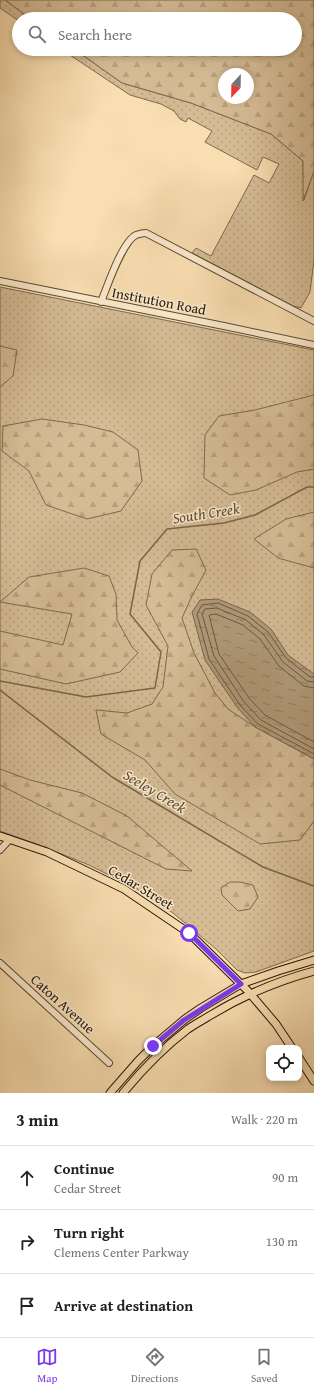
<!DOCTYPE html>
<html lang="en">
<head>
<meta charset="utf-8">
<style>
	body { margin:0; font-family:"Gentium Book Plus",serif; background:#f6f6f6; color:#202124 }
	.controls { position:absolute; right:12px; bottom:12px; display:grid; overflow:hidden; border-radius:8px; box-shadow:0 2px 6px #0003 }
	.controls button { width:36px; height:36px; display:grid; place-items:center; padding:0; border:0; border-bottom:1px solid #e0e0e0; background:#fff; color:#202124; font:20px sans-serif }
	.compass { position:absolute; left:218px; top:68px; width:36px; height:36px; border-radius:50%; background:#fff; box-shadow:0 2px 6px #0003; rotate:202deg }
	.stop { position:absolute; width:12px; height:12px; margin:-9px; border:3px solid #7c3aed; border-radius:50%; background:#fff }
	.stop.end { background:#7c3aed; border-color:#fff; box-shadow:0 1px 4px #0008 }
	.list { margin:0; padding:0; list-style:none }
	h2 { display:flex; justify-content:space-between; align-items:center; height:52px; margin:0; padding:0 16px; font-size:17px }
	h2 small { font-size:13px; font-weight:400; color:#757577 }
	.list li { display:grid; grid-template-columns:26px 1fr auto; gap:12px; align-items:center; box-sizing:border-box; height:64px; padding:0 16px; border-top:1px solid #e0e0e0 }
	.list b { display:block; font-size:15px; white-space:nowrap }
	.list p { margin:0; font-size:13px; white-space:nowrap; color:#757577 }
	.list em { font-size:13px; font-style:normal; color:#757577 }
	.icon { flex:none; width:22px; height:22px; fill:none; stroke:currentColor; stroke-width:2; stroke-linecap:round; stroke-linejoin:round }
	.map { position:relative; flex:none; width:314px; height:1093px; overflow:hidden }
	.search { position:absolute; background:#fff; box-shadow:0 2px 6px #0003; left:12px; right:12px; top:12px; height:44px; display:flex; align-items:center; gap:10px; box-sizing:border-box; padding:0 14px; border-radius:22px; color:#757577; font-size:15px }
	.sheet { height:244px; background:#fff }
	nav { display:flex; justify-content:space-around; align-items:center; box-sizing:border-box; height:56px; border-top:1px solid #e0e0e0; background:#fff; font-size:11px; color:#757577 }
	nav a { display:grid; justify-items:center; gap:2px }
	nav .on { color:#7c3aed }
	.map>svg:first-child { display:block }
	.grass { fill:url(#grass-dots); stroke:#7c6a50 }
	.forest { fill:url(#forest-firs); stroke:#7c6a50; fill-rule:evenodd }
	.water { fill:url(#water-ripples); stroke:#78664d }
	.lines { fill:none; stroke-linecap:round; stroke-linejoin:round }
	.shore { stroke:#6a5842; stroke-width:1 }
	.stream { stroke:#78664d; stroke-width:1.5 }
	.minor-casing { stroke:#584934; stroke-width:8 }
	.major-casing { stroke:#23170b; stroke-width:9 }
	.minor { stroke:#fbeacc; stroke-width:6 }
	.major { stroke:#f9deb1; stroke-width:7 }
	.route { stroke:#7c3aed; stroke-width:5 }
	.labels { text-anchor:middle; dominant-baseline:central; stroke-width:3; stroke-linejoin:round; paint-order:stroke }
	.street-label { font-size:14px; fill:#23170b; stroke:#fbeacc }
	.water-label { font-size:15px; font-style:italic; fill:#5b4b37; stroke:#fbeacc }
</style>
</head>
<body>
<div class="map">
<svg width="314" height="1093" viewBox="0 0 314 1093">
	<defs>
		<pattern id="grass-dots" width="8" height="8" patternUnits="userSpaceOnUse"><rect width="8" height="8" fill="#d5bc95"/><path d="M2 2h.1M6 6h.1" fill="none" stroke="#b7a17f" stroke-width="1.8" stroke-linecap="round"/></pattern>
		<pattern id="forest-firs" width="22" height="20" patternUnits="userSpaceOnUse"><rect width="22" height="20" fill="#d5bc95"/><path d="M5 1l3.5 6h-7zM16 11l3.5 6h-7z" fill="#b7a17f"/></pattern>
		<pattern id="water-ripples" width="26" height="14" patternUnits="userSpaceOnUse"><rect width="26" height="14" fill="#b09a79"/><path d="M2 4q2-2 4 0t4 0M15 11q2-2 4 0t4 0" fill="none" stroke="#8f7d61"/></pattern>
	</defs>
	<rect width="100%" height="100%" fill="#f9deb1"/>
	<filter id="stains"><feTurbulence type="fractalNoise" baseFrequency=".005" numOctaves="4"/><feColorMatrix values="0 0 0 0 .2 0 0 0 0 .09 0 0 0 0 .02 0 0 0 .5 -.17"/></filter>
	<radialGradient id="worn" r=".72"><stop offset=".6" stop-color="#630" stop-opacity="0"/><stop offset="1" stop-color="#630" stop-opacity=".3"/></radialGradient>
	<path class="grass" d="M0,0H5L31,19H19V21L0,8Z
		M61,49H74L122,83L191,103L271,134L303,161L304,200L314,171V260L310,292L301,308L293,306L192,253L196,248L211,256L254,175L269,183L279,164L263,157L257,170L205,142L212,131L188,118L186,122L180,119L174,111L161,104L130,95Z
		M0,287L314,350V951L256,972L245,973L237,970L216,949L173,913L137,889L89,865L39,845L0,831Z"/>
	<path class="forest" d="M5,0H314V171L303,201V161L271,134L191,103L122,83L74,49H295V19H31ZM224,74H248V98H224Z
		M0,346L17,350L13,376L0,387Z
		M314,395V469L297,472L256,490L230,495L204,478L205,435L219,416L255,410Z
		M42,419L84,425L113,432L138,450L142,481L121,511L87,519L46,505L29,471L2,451L3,426Z
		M314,512V568L278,558L254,539L286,519Z
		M196,549L206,570L192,596L182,618L194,653L215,693L228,709L255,727L314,759V821L300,840L260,844L175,794L145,760L101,734L96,710L127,713L152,704L163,687L168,646L146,605L152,574L172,550Z
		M84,568L109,576L116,594L117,620L132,647L138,653L120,672L66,684L0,669V631L63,645L72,614L0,602L29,577Z
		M0,769L30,780L82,793L127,816L192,871L166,869L0,785Z
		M230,882H240L253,885L258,897L250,909L238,911L222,895L221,888Z"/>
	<path class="water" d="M218,599L250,612L271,629L288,655L314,674V759L255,727L237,707L205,660L192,612L200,600Z"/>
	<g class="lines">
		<path class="shore" d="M314,677H310L286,658L268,632L248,616L218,603L202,605L197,614L209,659L240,705L258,724L314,754
			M314,682L307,681L283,662L264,635L246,620L217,608L205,609L202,614L214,656L244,702L261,720L314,749
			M314,688L304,686L279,666L260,639L243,625L216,614L209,615L219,654L249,698L265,715L314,742"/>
		<path class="stream" d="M0,681L86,697L155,688L161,652L130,614L140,561L167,529L224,523L255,515L307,487H314
			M0,690L112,777L263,867L314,886"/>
		<g class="minor-casing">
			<path id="minor" d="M0,281L224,326L314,345
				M101,302C107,287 122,242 136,235C139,234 143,233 146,233L314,321
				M0,850L10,839
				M0,963L109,1063"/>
		</g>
		<g class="major-casing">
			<path id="major" d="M0,836L47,852L124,889L189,933L247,990L276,1024L292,1048
				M299,1058L314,1081
				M110,1093L138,1061L153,1046L185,1019L201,1008L241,984L278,971L314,960
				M123,1093C142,1070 163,1048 188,1029C195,1024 203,1020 211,1015C244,995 277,981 314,971"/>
		</g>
		<use href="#minor" class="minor"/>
		<use href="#major" class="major"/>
	</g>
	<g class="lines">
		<path class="route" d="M153,1046L184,1020L241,984L189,933"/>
	</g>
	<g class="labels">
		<g class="street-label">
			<text transform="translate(159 301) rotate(11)">Institution Road</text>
			<text transform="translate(141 887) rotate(31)">Cedar Street</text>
			<text transform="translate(63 1004) rotate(42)">Caton Avenue</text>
		</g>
		<g class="water-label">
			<text transform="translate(206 513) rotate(-9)">South Creek</text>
			<text transform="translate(155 791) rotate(31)">Seeley Creek</text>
		</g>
	</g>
	<rect width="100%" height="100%" filter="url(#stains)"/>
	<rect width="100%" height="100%" fill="url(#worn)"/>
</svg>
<div class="controls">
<button><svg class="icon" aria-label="locate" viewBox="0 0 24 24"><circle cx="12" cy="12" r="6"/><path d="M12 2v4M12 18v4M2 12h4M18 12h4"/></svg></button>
</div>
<svg class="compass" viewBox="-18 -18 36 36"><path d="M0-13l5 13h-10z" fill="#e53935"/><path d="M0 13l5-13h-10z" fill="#757577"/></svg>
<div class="stop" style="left:189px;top:933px"></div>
<div class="stop end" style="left:153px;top:1046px"></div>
<div class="search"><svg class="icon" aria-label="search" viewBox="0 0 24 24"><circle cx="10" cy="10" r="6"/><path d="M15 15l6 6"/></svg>Search here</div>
</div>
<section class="sheet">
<h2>3 min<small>Walk · 220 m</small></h2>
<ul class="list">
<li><svg class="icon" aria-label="ahead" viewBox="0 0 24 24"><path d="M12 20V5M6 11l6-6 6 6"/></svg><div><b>Continue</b><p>Cedar Street</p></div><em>90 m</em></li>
<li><svg class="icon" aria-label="right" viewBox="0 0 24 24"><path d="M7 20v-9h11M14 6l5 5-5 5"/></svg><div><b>Turn right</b><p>Clemens Center Parkway</p></div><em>130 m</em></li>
<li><svg class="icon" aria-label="arrive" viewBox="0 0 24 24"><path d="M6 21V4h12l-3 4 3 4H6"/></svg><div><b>Arrive at destination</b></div></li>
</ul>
</section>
<nav>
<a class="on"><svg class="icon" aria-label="map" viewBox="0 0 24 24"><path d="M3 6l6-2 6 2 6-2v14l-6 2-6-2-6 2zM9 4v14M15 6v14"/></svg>Map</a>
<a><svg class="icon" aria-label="directions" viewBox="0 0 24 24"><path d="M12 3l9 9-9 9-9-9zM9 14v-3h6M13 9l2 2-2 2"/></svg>Directions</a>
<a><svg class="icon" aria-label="saved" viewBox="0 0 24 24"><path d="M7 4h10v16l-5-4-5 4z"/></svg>Saved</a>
</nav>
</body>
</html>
